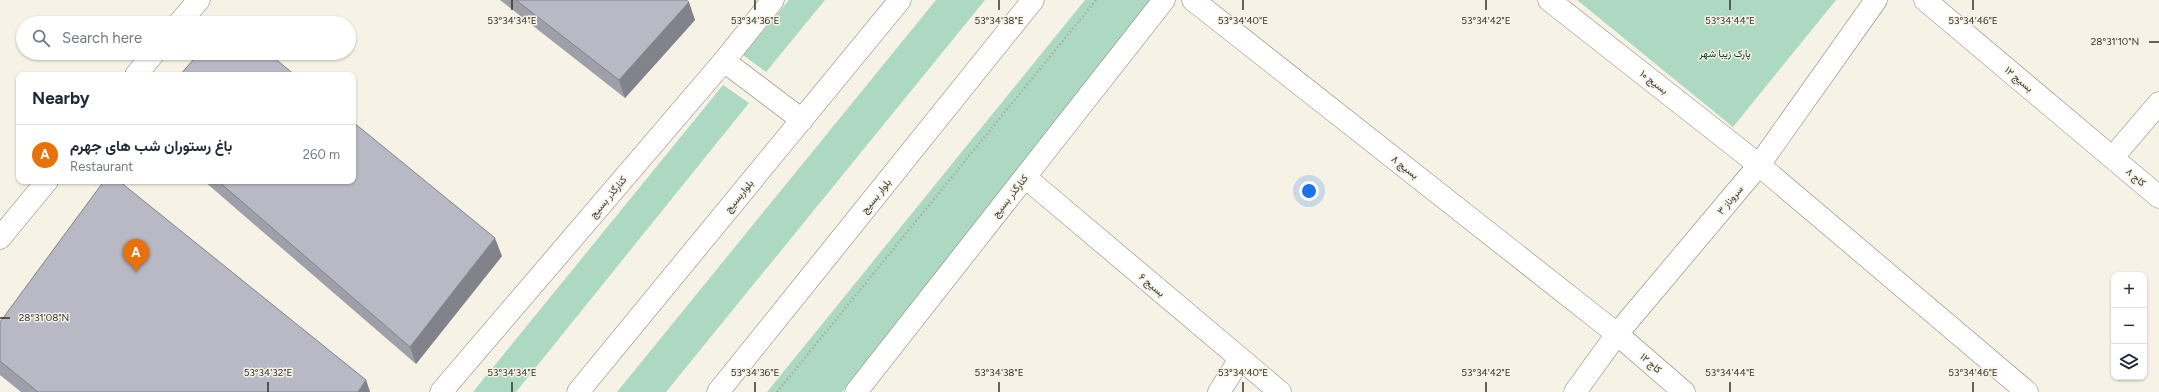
<!DOCTYPE html>
<html lang="en">
<head>
<meta charset="utf-8">
<style>
	body { margin:0; font-family:Figtree,Vazirmatn,sans-serif; background:#f2f2f3; color:#1f2937 }
	.controls { position:absolute; right:12px; bottom:12px; display:grid; overflow:hidden; border-radius:8px; box-shadow:0 1px 3px #0004 }
	.controls button { width:36px; height:36px; display:grid; place-items:center; padding:0; border:0; border-bottom:1px solid #e0e1e3; background:#fff; color:#1f2937; font:20px sans-serif }
	.you { position:absolute; left:1309px; top:191px; width:14px; height:14px; margin:-10px; border:3px solid #fff; border-radius:50%; background:#1a73e8; box-shadow:0 0 0 6px #1a73e833 }
	.badge { display:grid; place-items:center; width:26px; height:26px; border-radius:50%; background:#d93025; color:#fff; font-size:13px; font-weight:700 }
	.pin { position:absolute; translate:-50% -33px; filter:drop-shadow(0 1px 2px #0008) }
	.pin::after { content:''; position:absolute; top:21px; width:14px; height:12px; background:inherit; clip-path:polygon(0 0,100% 0,50% 100%) }
	.list { margin:0; padding:0; list-style:none }
	h2 { display:flex; justify-content:space-between; align-items:center; height:52px; margin:0; padding:0 16px; font-size:17px }
	h2 small { font-size:13px; font-weight:400; color:#747a83 }
	.list li { display:grid; grid-template-columns:26px 1fr auto; gap:12px; align-items:center; box-sizing:border-box; height:60px; padding:0 16px; border-top:1px solid #e0e1e3 }
	.list b { display:block; font-size:15px; white-space:nowrap }
	.list p { margin:0; font-size:13px; white-space:nowrap; color:#747a83 }
	.list em { font-size:13px; font-style:normal; color:#747a83 }
	.icon { flex:none; width:22px; height:22px; fill:none; stroke:currentColor; stroke-width:2; stroke-linecap:round; stroke-linejoin:round }
	.map { position:relative; flex:none; width:2159px; height:392px; overflow:hidden }
	.search { position:absolute; background:#fff; box-shadow:0 1px 3px #0004; left:16px; top:16px; width:340px; height:44px; display:flex; align-items:center; gap:10px; box-sizing:border-box; padding:0 14px; border-radius:22px; color:#747a83; font-size:15px }
	.panel { position:absolute; background:#fff; box-shadow:0 1px 3px #0004; left:16px; top:72px; width:340px; height:112px; border-radius:8px }
	.map>svg:first-child { display:block }
	.green { fill:#add9c2 }
	.lines { fill:none; stroke-linecap:round; stroke-linejoin:round }
	.minor-casing { stroke:#807c71; stroke-width:23 }
	.tertiary-casing { stroke:#807c71; stroke-width:23 }
	.primary-casing { stroke:#807c71; stroke-width:23 }
	.path { stroke:#a19e95; stroke-width:2.5; stroke-dasharray:1 3; stroke-linecap:butt }
	.minor { stroke:#fff; stroke-width:22 }
	.tertiary { stroke:#fff; stroke-width:22 }
	.primary { stroke:#fff; stroke-width:22 }
	.wall { fill:#9f9fa9 }
	.shaded-wall { fill:#82828a }
	.building { fill:#b9b9c5; stroke:#82828a }
	.ticks { fill:none; stroke:#34332e; stroke-width:1.5 }
	.labels { text-anchor:middle; dominant-baseline:central; stroke-width:3; stroke-linejoin:round; paint-order:stroke }
	.park-label { font-size:10px; fill:#013622; stroke:#f6f2e5 }
	.street-label { font-size:10px; fill:#34332e; stroke:#f6f2e5 }
	.ticks-label { font-size:10px; text-anchor:middle; fill:#34332e; stroke:#f6f2e5; stroke-width:3; stroke-linejoin:round; paint-order:stroke }
</style>
</head>
<body>
<div class="map">
<svg width="2159" height="392" viewBox="0 0 2159 392">
	<rect width="100%" height="100%" fill="#f6f2e5"/>
	<path class="green" d="M789,0H825L766,72L743,55Z
		M936,0H985L666,392H617Z
		M1085,0H1163L842,392H767Z
		M1577,0H1836L1733,127Z
		M723,85L749,103L516,392H473Z"/>
	<g class="lines">
		<g class="minor-casing">
			<path id="minor" d="M1193,0L1617,334L1684,392
				M1549,0L1759,165L2027,392
				M1925,0L2159,197
				M179,23L199,0
				M136,75L154,53
				M2113,157L2159,103
				M1025,177L1280,392
				M0,238L47,181
				M1219,392L1240,359
				M1575,392L1617,334L1759,165L1876,0"/>
		</g>
		<g class="tertiary-casing">
			<path id="tertiary" d="M441,392L724,61L773,0
				M856,392L1164,0"/>
		</g>
		<g class="primary-casing">
			<path id="primary" d="M724,61L802,120
				M578,392L900,0
				M718,392L1033,0"/>
		</g>
		<path class="path" d="M777,392L1096,0"/>
		<use href="#minor" class="minor"/>
		<use href="#tertiary" class="tertiary"/>
		<use href="#primary" class="primary"/>
	</g>
	<path class="wall" d="M500,0H686L695,20L625,98Z
		M204,181H353L502,256L416,364Z
		M0,322L366,380L370,392H21L0,375Z"/>
	<path class="shaded-wall" d="M689,2L695,20L625,98L619,80Z
		M495,238L502,256L416,364L410,347Z
		M366,380L370,392H358Z"/>
	<path class="building" d="M516,0H686L689,2L619,80Z
		M227,20L231,23H224Z
		M199,53H268L295,75H180Z
		M353,122L495,238L410,347L218,181H353Z
		M104,181H119L366,380L358,392H38L0,361V322Z"/>
	<path class="ticks" d="M512,0V10M755,0V10M999,0V10M1243,0V10M1486,0V10M1730,0V10M1973,0V10M2149,42H2159M0,318H10M268,382V392M512,382V392M755,382V392M999,382V392M1243,382V392M1486,382V392M1730,382V392M1973,382V392"/>
	<g class="labels">
		<g class="park-label">
			<text x="1725" y="53">پارک زیبا شهر</text>
		</g>
		<g class="street-label">
			<text transform="translate(2019 79) rotate(40)">بسیج ۱۲</text>
			<text transform="translate(1654 82) rotate(38)">بسیج ۱۰</text>
			<text transform="translate(1405 167) rotate(38)">بسیج ۸</text>
			<text transform="translate(2136 177) rotate(41)">کاج ۸</text>
			<text transform="translate(739 196) rotate(-51)">بلواربسیج</text>
			<text transform="translate(876 196) rotate(-51)">بلوار بسیج</text>
			<text transform="translate(1010 196) rotate(-52)">کنارگذر بسیج</text>
			<text transform="translate(608 197) rotate(-50)">کنارگذر بسیج</text>
			<text transform="translate(1730 200) rotate(-50)">سروناز ۳</text>
			<text transform="translate(1152 285) rotate(40)">بسیج ۶</text>
			<text transform="translate(1651 363) rotate(41)">کاج ۱۲</text>
		</g>
	</g>
	<g class="ticks-label">
		<text x="512" y="24">53°34'34"E</text>
		<text x="755" y="24">53°34'36"E</text>
		<text x="999" y="24">53°34'38"E</text>
		<text x="1243" y="24">53°34'40"E</text>
		<text x="1486" y="24">53°34'42"E</text>
		<text x="1730" y="24">53°34'44"E</text>
		<text x="1973" y="24">53°34'46"E</text>
		<text x="2115" y="45">28°31'10"N</text>
		<text x="44" y="321">28°31'08"N</text>
		<text x="268" y="376">53°34'32"E</text>
		<text x="512" y="376">53°34'34"E</text>
		<text x="755" y="376">53°34'36"E</text>
		<text x="999" y="376">53°34'38"E</text>
		<text x="1243" y="376">53°34'40"E</text>
		<text x="1486" y="376">53°34'42"E</text>
		<text x="1730" y="376">53°34'44"E</text>
		<text x="1973" y="376">53°34'46"E</text>
	</g>
</svg>
<div class="controls">
<button>+</button>
<button>−</button>
<button><svg class="icon" aria-label="layers" viewBox="0 0 24 24"><path d="M12 4l9 5-9 5-9-5zM3 14l9 5 9-5"/></svg></button>
</div>
<div class="you"></div>
<div class="pin badge" style="left:136px;top:272px;background:#e8710a">A</div>
<div class="search"><svg class="icon" aria-label="search" viewBox="0 0 24 24"><circle cx="10" cy="10" r="6"/><path d="M15 15l6 6"/></svg>Search here</div>
<section class="panel">
<h2>Nearby<small></small></h2>
<ul class="list">
<li><span class="badge" style="background:#e8710a">A</span><div><b>باغ رستوران شب های جهرم</b><p>Restaurant</p></div><em>260 m</em></li>
</ul>
</section>
</div>
</body>
</html>
